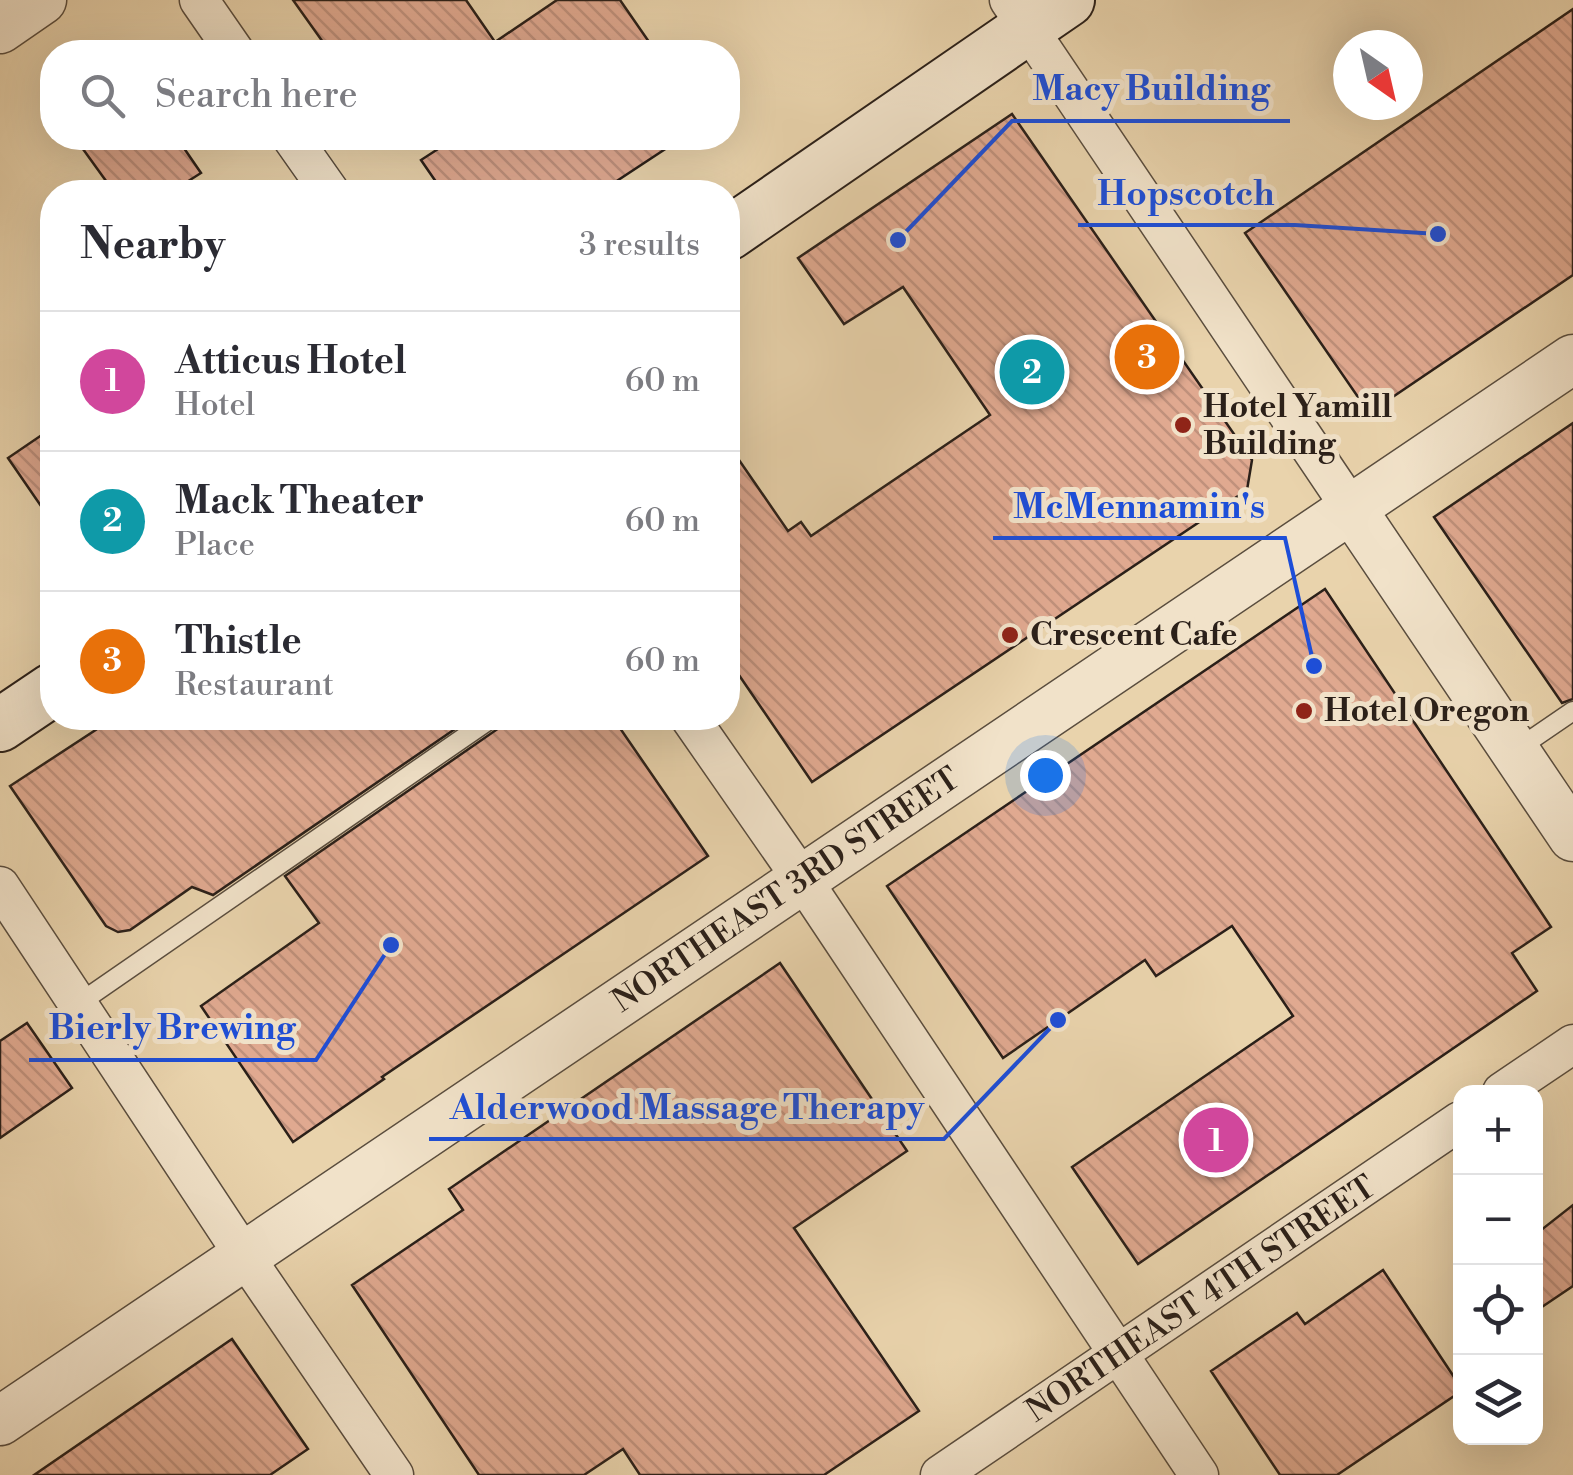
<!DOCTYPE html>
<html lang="en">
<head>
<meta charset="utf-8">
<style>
	body { margin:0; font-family:"Libre Bodoni",serif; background:#f7f7f7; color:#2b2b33 }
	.controls { position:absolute; right:30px; bottom:30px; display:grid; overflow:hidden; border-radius:20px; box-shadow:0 10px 40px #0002 }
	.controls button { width:90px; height:90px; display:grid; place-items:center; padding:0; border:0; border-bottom:2px solid #e1e1e2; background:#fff; color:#2b2b33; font:50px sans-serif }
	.compass { position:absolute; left:1333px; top:30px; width:90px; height:90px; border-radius:50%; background:#fff; box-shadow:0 10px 40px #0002; rotate:146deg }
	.you { position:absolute; left:1045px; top:775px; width:35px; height:35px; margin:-25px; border:8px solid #fff; border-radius:50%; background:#1a73e8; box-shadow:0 0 0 15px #1a73e833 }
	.badge { display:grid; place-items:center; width:65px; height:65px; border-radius:50%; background:#8f2418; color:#fff; font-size:32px; font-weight:700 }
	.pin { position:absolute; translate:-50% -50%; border:5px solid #fff; box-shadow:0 2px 10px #0006 }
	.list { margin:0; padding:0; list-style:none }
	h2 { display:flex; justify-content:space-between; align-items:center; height:130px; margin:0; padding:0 40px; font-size:42px }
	h2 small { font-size:32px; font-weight:400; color:#7c7c81 }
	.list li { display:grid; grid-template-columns:65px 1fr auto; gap:30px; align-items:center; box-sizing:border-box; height:140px; padding:0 40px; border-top:2px solid #e1e1e2 }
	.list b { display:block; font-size:38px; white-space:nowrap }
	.list p { margin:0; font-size:32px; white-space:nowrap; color:#7c7c81 }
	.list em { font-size:32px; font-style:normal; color:#7c7c81 }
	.icon { flex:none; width:55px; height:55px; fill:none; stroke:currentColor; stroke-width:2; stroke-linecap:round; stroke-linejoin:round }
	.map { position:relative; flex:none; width:1573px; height:1475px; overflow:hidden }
	.search { position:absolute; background:#fff; box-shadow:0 10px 40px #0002; left:40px; top:40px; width:700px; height:110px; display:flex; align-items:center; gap:25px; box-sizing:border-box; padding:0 35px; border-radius:40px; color:#7c7c81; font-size:38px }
	.panel { position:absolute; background:#fff; box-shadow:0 10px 40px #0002; left:40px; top:180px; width:700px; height:550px; border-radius:40px }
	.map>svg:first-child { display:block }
	.building { fill:url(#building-back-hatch); stroke:#2b2019; stroke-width:2.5 }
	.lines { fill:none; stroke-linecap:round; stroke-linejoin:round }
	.service-casing { stroke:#5a4d3e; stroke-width:21 }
	.minor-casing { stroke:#5a4d3e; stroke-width:41 }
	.tertiary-casing { stroke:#5a4d3e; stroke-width:51 }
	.secondary-casing { stroke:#2b2019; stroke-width:56 }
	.service { stroke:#f1e2c9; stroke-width:18 }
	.minor { stroke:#f1e2c9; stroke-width:38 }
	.tertiary { stroke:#f1e2c9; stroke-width:48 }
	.secondary { stroke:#f1e2c9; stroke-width:52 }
	.poi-dot { fill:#8f2418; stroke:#f1e2c9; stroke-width:4 }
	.labels { text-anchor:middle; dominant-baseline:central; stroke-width:10; stroke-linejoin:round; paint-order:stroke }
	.poi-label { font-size:32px; font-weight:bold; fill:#2b2019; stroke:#f1e2c9; text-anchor:start }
	.street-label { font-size:32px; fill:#2b2019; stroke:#f1e2c9 }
	.leader { fill:none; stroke:#1d4ed8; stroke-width:4 }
	.callout-dot { fill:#1d4ed8; stroke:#f1e2c9; stroke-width:4 }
	.callout-label { font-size:35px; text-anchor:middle; font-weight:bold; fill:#1d4ed8; stroke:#f1e2c9; stroke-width:10; stroke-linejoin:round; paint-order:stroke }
</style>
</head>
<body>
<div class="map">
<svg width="1573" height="1475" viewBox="0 0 1573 1475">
	<defs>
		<pattern id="building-back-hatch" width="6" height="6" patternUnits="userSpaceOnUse" patternTransform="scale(2.5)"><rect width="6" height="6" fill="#e0a990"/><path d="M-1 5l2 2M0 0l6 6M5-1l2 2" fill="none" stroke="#c0917c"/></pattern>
	</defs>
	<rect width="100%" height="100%" fill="#e9d3ac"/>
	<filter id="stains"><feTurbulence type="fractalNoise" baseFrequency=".002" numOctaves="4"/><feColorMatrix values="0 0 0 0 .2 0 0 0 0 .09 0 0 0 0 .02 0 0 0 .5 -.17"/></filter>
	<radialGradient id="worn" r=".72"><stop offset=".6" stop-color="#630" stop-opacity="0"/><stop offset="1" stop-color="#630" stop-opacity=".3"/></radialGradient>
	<path class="building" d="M293,0H466L495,42L557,0H620L656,52H330Z
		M1573,9V275L1369,413L1245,233Z
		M1012,114L1252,460L1247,490L812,782L728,659V444L788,531L801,522L811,536L990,415L903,287L844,324L798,258Z
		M75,138H177L201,173L171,192H114Z
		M455,138H682L600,192H443L421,160Z
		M1573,423V699L1562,703L1434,517Z
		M52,428V522L8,458Z
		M1325,589L1551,927L1512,953L1537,991L1138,1264L1072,1167L1293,1016L1232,926L1156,976L1145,960L1003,1058L887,886Z
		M114,718H471L213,895L192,887L130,930L118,932L106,926L10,786Z
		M504,718H613L708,856L382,1077L384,1079L293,1142L201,1006L319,923L285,876L499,728Z
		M780,963L907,1151L794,1228L919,1411L824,1475H640L623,1449L584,1475H479L352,1285L463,1210L449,1189Z
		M27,1023L72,1088L0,1138V1041Z
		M1573,1205V1286L1536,1311V1234Z
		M1383,1270L1460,1386V1392L1337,1475H1280L1211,1371L1297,1313L1305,1324Z
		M232,1339L308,1449L270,1475H34Z"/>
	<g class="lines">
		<g class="service-casing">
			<path id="service" d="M1516,750L1573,711
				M78,1004L492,718"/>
		</g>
		<g class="minor-casing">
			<path id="minor" d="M199,0L235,52
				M1009,0L1351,508
				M292,138L330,192
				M690,718L802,879L1199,1475
				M0,886L245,1257L394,1475
				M1502,1092L1573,1044
				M940,1475L1460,1121"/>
		</g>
		<g class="tertiary-casing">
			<path id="tertiary" d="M0,29L42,0
				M1351,508L1573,837
				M0,1421L1573,359"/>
		</g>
		<g class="secondary-casing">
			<path id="secondary" d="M728,234L1068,0
				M0,725L52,690"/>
		</g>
		<use href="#service" class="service"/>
		<use href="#minor" class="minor"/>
		<use href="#tertiary" class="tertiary"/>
		<use href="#secondary" class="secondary"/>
	</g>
	<g class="poi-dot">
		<circle cx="1183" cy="425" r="10"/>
		<circle cx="1010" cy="635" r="10"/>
		<circle cx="1304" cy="711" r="10"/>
	</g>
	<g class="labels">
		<g class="poi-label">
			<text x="1203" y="407">Hotel Yamill<tspan x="1203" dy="37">Building</tspan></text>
			<text x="1030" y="635">Crescent Cafe</text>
			<text x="1324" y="711">Hotel Oregon</text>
		</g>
		<g class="street-label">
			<text transform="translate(786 890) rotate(-34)">NORTHEAST 3RD STREET</text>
			<text transform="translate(1201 1299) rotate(-34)">NORTHEAST 4TH STREET</text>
		</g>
	</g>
	<path class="leader" d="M898 240L1012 121H1290M1438 234L1295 225H1078M1314 666L1285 538H993M391 945L316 1060H29M1058 1020L944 1139H429"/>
	<g class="callout-dot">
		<circle cx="898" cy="240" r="10"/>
		<circle cx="1438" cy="234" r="10"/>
		<circle cx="1314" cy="666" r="10"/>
		<circle cx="391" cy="945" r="10"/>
		<circle cx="1058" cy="1020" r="10"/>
	</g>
	<g class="callout-label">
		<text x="1151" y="100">Macy Building</text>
		<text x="1186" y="205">Hopscotch</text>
		<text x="1139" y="518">McMennamin's</text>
		<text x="172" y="1039">Bierly Brewing</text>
		<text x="687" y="1119">Alderwood Massage Therapy</text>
	</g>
	<rect width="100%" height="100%" filter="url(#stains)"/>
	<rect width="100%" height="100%" fill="url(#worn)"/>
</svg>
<div class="controls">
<button>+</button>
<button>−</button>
<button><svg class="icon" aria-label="locate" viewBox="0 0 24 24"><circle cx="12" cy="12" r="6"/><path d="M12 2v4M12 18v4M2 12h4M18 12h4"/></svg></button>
<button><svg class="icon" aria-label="layers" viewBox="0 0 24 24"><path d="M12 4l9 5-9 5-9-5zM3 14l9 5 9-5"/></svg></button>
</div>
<svg class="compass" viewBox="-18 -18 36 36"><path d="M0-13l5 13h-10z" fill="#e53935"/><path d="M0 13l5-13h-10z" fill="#7c7c81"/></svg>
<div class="you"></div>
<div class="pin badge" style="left:1216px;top:1140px;background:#d1479c">1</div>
<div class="pin badge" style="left:1032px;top:372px;background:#0f9aa8">2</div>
<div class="pin badge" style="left:1147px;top:357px;background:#e8710a">3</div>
<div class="search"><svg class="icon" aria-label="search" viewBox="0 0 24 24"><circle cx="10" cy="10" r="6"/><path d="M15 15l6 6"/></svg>Search here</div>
<section class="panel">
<h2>Nearby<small>3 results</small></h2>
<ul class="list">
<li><span class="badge" style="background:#d1479c">1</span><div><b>Atticus Hotel</b><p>Hotel</p></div><em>60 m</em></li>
<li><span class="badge" style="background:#0f9aa8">2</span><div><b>Mack Theater</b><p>Place</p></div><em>60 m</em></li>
<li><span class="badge" style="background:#e8710a">3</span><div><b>Thistle</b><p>Restaurant</p></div><em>60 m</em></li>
</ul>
</section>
</div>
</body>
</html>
